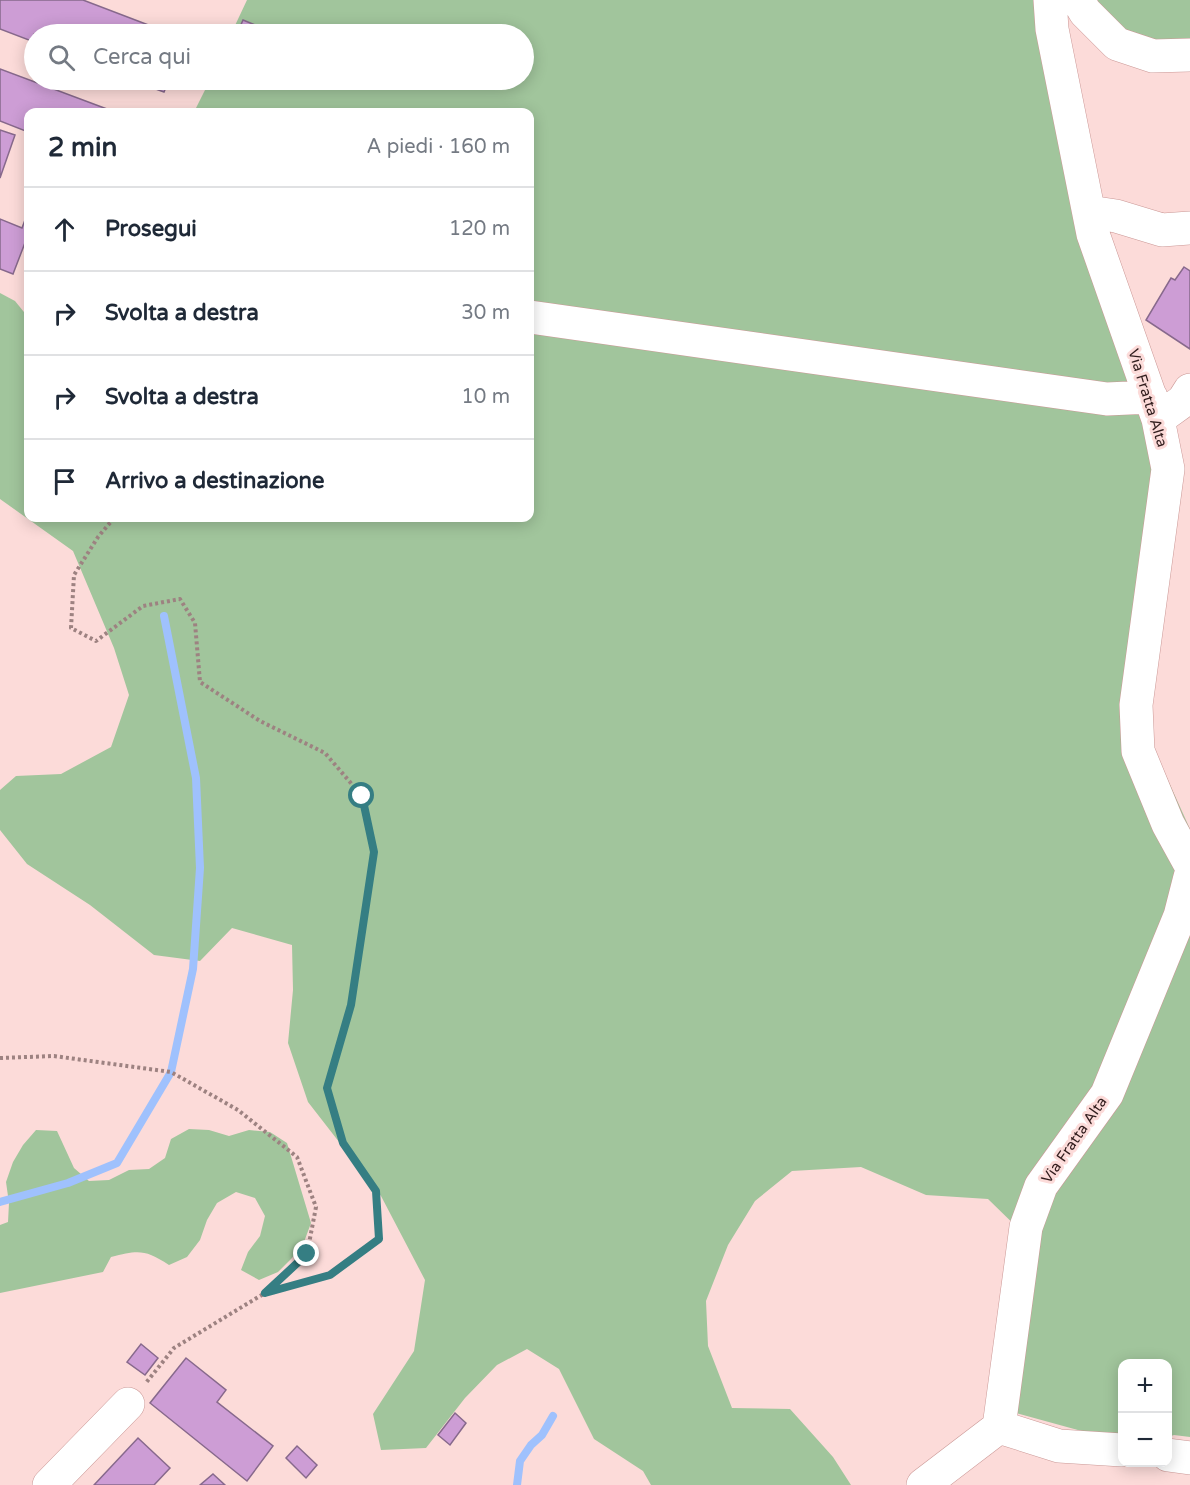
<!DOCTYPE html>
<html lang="it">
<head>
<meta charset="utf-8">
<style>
	body { margin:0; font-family:"Varela Round",sans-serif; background:#f6f6f7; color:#1f2937 }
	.controls { position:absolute; right:18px; bottom:18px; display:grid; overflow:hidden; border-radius:12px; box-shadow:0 3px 15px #0003 }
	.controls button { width:54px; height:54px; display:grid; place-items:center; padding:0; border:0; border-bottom:2px solid #e0e1e3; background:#fff; color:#1f2937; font:30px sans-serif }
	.stop { position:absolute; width:18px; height:18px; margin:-14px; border:4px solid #357e83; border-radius:50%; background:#fff }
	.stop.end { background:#357e83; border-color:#fff; box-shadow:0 2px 6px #0008 }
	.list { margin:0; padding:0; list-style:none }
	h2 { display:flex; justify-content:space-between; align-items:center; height:78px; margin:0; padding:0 24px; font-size:26px }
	h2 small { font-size:20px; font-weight:400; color:#747a83 }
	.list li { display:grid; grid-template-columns:39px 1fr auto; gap:18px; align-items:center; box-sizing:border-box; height:84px; padding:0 24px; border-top:2px solid #e0e1e3 }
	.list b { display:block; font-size:22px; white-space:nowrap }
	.list em { font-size:20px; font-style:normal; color:#747a83 }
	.icon { flex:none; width:33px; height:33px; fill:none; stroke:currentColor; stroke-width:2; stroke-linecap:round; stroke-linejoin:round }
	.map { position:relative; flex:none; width:1190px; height:1485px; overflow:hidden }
	.search { position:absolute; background:#fff; box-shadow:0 3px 15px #0003; left:24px; top:24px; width:510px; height:66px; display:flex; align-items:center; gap:15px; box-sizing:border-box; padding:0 21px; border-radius:33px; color:#747a83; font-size:22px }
	.panel { position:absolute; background:#fff; box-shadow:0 3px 15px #0003; left:24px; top:108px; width:510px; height:414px; border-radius:12px }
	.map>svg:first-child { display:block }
	.green { fill:#a1c59c }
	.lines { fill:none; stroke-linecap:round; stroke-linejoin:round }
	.stream { stroke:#9fc1fd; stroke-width:8 }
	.building { fill:#cd9dd5; stroke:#87698c; stroke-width:1.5 }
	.minor-casing { stroke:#cb9896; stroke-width:34 }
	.path { stroke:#9d8281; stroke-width:4; stroke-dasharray:3 3; stroke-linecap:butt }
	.minor { stroke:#fff; stroke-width:33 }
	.route { stroke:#357e83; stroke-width:8 }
	.labels { text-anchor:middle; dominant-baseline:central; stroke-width:6; stroke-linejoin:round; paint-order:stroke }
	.street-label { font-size:15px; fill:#311d1d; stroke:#fcdbd9 }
</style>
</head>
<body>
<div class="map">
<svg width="1190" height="1485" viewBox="0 0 1190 1485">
	<rect width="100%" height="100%" fill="#fcdbd9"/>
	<path class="green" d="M247,0H1190V51L1164,50L1063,9L1077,160L1164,469L1144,727L1190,829V1437L1174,1435L1168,1437V1364H1122V1437L1096,1435L1016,1413L1023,1233L988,1199L926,1195L861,1167L792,1171L755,1201L728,1245L706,1301L708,1346L732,1408L790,1409L833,1457L851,1485H651L643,1471L594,1439L559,1369L527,1349L497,1365L465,1398L426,1448L381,1450L373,1414L414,1351L425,1280L381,1196L308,1102L288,1043L293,990L292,945L232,928L200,961L154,955L90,905L27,864L0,830V790L16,776L61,774L111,747L129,695L114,648L73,551L0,499V293L15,301L28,317V518H530V112H194L210,80H524V34H231Z
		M189,1129L209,1130L229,1136L249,1130L270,1132L287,1143L311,1223L304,1242L292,1258L278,1272L259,1280L241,1270L248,1252L260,1236L265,1216L255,1198L236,1192L217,1203L207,1220L200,1240L187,1257L169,1265C145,1249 138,1250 111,1257L103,1272L0,1293V1225L8,1222L9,1203L6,1182L13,1162L23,1145L36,1130L57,1131L74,1168L89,1181L109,1180L129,1170L149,1169L165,1158L171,1139Z"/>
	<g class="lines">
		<path class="stream" d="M0,1202L68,1183L117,1163L171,1072L193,969L200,868L196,778L164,616
			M517,1485L520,1461L531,1445L542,1435L553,1416"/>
	</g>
	<path class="building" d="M0,0H83L172,34H34V42L0,29Z
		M243,20L277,34H237Z
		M0,69L115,112H28V132L0,121Z
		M131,80H169L164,92Z
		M243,80H259L257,85Z
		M0,130L15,135L0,178Z
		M28,212V235L13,274L0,269V219L22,228Z
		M1184,267L1190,271V349L1146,320L1171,278L1175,280Z
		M141,1344L158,1358L145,1375L127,1362Z
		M186,1358L226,1390L217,1402L273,1446L247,1481L150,1403Z
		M455,1413L466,1423L450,1445L438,1435Z
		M138,1438L170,1468L154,1485H94Z
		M297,1446L317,1465L306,1478L286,1458Z
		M213,1474L225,1485H200Z"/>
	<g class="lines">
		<g class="minor-casing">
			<path id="minor" d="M1050,0L1052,29L1093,234L1158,419L1168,469L1136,705L1138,751L1168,824L1190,864
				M1078,0L1085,12L1117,44L1153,56L1190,55
				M1089,212L1116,216L1162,230L1190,228
				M530,317L1107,399L1151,397
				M1158,419L1183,401L1190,390
				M999,1427L1059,1446L1122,1450
				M1168,1455L1190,1458
				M49,1485L128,1404
				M923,1485L999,1427L1026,1227L1041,1186L1107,1094L1180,916L1190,877"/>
		</g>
		<path class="path" d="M114,518L98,537L74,575L71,628L96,641L143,606L180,599L195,623L200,682L260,721L325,753L362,796L374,852L351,1005L327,1088L343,1143L377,1191L379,1239L330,1275L265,1293
			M0,1058L54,1056L171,1072L238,1110L297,1157L316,1207L307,1254L265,1293L174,1348L145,1384"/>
		<use href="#minor" class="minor"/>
	</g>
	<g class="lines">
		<path class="route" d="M307,1254L265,1293L330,1275L379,1239L376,1191L343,1143L327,1088L351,1005L374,852L362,796"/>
	</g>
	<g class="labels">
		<g class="street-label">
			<text transform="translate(1148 398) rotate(73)">Via Fratta Alta</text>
			<text transform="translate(1074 1140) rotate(-55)">Via Fratta Alta</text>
		</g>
	</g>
</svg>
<div class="controls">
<button>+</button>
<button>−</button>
</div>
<div class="stop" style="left:362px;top:796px"></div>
<div class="stop end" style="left:307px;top:1254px"></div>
<div class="search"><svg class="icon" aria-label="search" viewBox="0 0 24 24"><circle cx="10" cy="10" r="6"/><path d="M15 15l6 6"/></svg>Cerca qui</div>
<section class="panel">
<h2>2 min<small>A piedi · 160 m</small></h2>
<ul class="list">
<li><svg class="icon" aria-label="ahead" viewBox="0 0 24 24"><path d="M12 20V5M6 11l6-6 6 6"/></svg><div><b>Prosegui</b></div><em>120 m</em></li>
<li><svg class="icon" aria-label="right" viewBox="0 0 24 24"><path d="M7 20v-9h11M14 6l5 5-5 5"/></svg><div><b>Svolta a destra</b></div><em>30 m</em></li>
<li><svg class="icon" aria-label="right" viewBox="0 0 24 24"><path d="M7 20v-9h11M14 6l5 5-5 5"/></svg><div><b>Svolta a destra</b></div><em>10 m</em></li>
<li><svg class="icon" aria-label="arrive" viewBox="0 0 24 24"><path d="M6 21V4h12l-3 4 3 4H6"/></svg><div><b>Arrivo a destinazione</b></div></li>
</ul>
</section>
</div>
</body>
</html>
